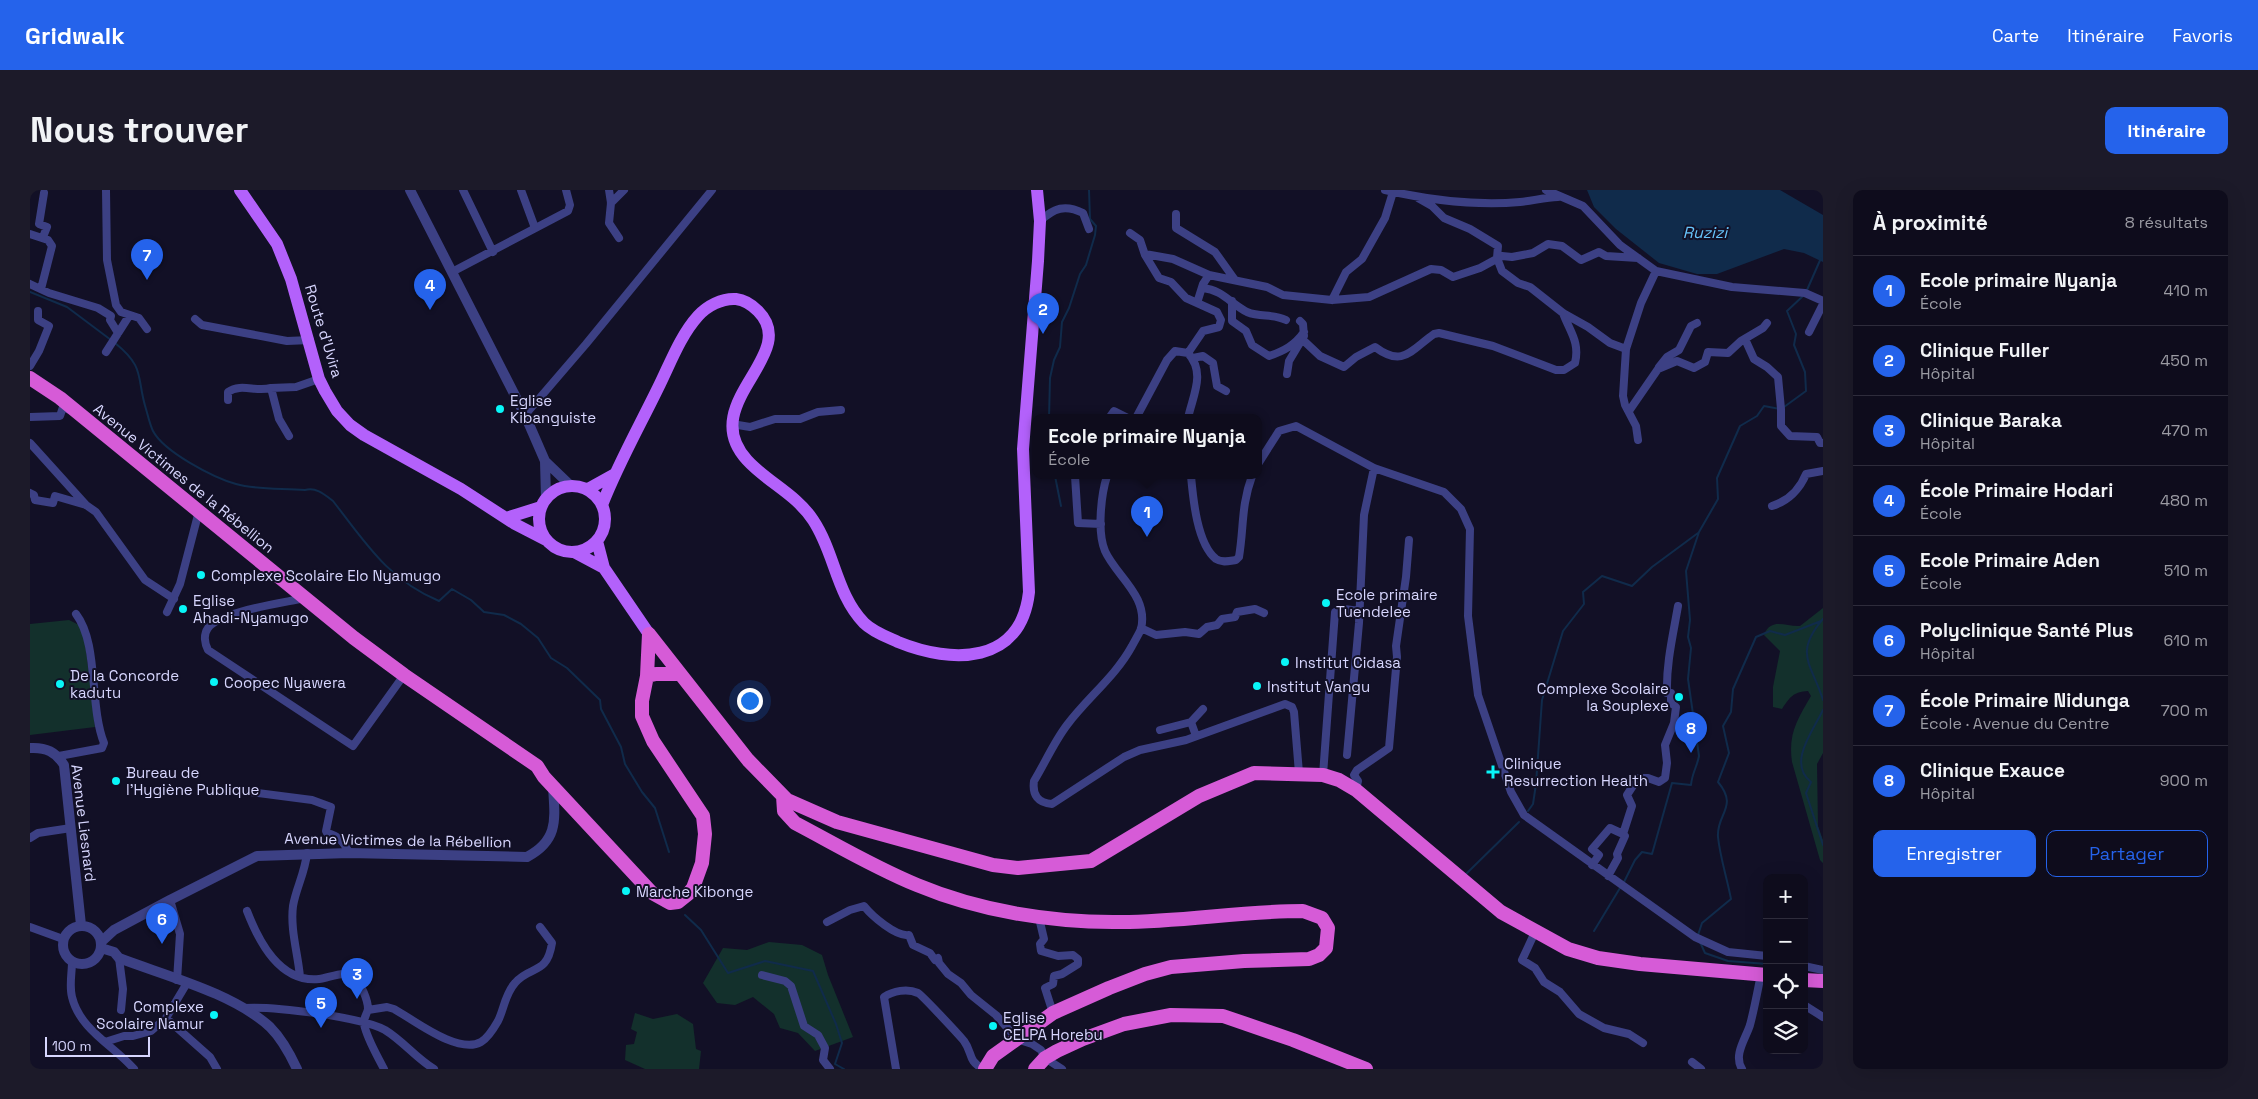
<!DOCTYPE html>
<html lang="fr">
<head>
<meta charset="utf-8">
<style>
	body { margin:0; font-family:"Space Grotesk",sans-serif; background:#1c1a29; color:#f1f3f6 }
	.controls { position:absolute; right:15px; bottom:15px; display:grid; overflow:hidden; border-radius:10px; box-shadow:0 5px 20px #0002 }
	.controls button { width:45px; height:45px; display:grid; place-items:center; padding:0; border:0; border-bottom:1px solid #2e2c3b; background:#0e0c1c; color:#f1f3f6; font:25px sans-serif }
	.scale { position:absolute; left:15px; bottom:12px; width:105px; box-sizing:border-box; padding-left:5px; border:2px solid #d7d6fe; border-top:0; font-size:14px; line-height:18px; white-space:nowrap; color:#d7d6fe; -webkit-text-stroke:4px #121026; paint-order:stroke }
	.you { position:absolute; left:719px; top:510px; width:18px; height:18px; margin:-12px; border:4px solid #fff; border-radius:50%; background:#1a73e8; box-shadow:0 0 0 8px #1a73e833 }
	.badge { display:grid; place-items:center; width:32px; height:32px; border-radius:50%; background:#2563eb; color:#fff; font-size:16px; font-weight:700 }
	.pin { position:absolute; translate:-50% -41px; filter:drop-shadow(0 1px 2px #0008) }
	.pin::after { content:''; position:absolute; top:26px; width:18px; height:15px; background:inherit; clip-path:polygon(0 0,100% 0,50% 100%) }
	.popup { position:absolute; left:1002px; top:224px; width:230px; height:65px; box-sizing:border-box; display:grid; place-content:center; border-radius:10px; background:#0e0c1c; filter:drop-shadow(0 1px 4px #0005); font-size:16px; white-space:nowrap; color:#9b9ba3 }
	.popup b { font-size:19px; color:#f1f3f6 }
	.popup::after { content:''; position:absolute; left:50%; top:100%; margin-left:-10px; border:10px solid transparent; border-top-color:#0e0c1c }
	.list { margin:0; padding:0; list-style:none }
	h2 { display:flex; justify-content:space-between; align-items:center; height:65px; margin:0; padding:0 20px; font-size:21px }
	h2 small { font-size:16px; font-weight:400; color:#9b9ba3 }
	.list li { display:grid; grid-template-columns:32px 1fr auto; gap:15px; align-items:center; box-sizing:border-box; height:70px; padding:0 20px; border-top:1px solid #2e2c3b }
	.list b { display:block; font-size:19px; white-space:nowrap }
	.list p { margin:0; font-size:16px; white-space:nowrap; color:#9b9ba3 }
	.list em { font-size:16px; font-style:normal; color:#9b9ba3 }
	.actions { display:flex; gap:10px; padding:15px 20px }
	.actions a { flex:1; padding:11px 0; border:1px solid #2563eb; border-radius:10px; text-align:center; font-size:18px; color:#2563eb }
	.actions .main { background:#2563eb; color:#fff }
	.icon { flex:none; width:28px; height:28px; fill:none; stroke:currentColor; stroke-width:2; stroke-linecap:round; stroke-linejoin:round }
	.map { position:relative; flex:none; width:1793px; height:879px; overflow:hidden; border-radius:10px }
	header { display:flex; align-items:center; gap:30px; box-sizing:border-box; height:70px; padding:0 25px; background:#2563eb; color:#fff }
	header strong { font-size:24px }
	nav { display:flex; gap:28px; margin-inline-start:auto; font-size:18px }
	.intro { display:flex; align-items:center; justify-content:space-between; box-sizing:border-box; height:120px; padding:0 30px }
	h1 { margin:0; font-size:35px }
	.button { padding:12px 22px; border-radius:10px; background:#2563eb; color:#fff; font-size:18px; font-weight:700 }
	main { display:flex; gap:30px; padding:0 30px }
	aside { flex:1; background:#0e0c1c; border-radius:10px; box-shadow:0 5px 20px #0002 }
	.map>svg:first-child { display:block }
	.green { fill:#13302c }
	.water { fill:#102b4b }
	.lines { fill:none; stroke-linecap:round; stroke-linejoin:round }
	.stream { stroke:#102b4b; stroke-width:2 }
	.minor { stroke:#3c4084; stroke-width:8 }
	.tertiary { stroke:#3c4084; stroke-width:10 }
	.primary { stroke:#b361fb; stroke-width:12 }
	.trunk { stroke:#d65bd7; stroke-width:14 }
	.poi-dot { fill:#08f6f8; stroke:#121026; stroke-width:2 }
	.labels { text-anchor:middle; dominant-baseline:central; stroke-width:4; stroke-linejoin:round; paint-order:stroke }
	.street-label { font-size:15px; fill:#d7d6fe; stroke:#121026 }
	.poi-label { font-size:15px; fill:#d7d6fe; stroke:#121026; text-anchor:start }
	.water-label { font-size:16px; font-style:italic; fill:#67c4fb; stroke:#121026 }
</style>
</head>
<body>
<header>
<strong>Gridwalk</strong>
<nav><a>Carte</a><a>Itinéraire</a><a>Favoris</a></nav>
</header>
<div class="intro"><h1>Nous trouver</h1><a class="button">Itinéraire</a></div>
<main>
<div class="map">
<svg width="1793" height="879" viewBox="0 0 1793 879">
	<rect width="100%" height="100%" fill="#121026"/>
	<path class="green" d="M1793,418V563L1787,574L1788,636L1793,650V673L1790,670L1762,572C1758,544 1767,530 1781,506L1778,501C1763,502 1760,507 1752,519L1743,517V497L1750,461L1734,445C1741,427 1756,437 1770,436Z
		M39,430L49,435L55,451L65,537L0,545V434Z
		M739,752L772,755L792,765L798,785L823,847L785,861L768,843L750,838L744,824L723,807L705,815L687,813L673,793L693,758L717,760Z
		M605,823L623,829L647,824L663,834L666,859L671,861L669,879H615L595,870L596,855L604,854L607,842L601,839Z"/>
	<path class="water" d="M1557,0H1750L1793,25V72L1774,63L1754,59L1687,84H1667L1629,73L1586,39L1564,17Z"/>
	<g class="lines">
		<path class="stream" d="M1777,100L1791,68
			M0,102L37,117L81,150
			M85,153C116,178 106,187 116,219C118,226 120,235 123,241C134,262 184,288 206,294C227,300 253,298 275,300C286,297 294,304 303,311C335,352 358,390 409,411L422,399L441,410L454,422L474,425L491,434L508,448L521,468L537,478L570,510L571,519L591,557L595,574L612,602L625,618L639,662
			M1754,217L1776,201L1775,182L1764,155L1766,144L1757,121L1773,106
			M1019,228L1020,188L1024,170L1030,157L1032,132L1039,118L1050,84L1056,75L1065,45L1066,36L1060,29L1059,0
			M1025,286L1031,316
			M1793,429C1763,464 1782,474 1793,510
			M1793,520C1783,541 1757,573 1781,592L1776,603L1793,655
			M1498,621L1503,614L1506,594L1512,510L1533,441L1554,414L1553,402L1572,386L1602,396L1622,377L1668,343
			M1436,684L1489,632
			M1593,694L1605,670L1612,662L1622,664L1642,593L1661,595C1662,583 1667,577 1669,566L1658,489L1661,458L1658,447L1660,430L1656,381L1669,342L1688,309L1687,288L1710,236L1727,226L1734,216L1750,219
			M655,725L671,740L698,783L735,771L783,781L806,834L812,853L805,874L814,879
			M1564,741L1590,698
			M1668,745L1672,733L1701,709C1697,688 1690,667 1688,647C1686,624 1709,617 1688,592L1699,563L1693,536L1701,522L1703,499L1726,447L1740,441L1755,445L1791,431
			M1670,752L1675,763L1698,771L1737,774"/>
		<path class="minor" d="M76,0L77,70L86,115L91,122L109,128L117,139
			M433,0L463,62
			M491,0L505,38
			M579,0L581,13L579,33L589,48
			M1355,0C1399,10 1444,16 1490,12C1503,11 1515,7 1528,7
			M1516,0L1553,16L1590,55L1626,81L1702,97L1775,103L1793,111
			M1388,8L1402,16L1414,28L1440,39L1468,56L1467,68L1472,81L1488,93L1500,97L1533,123L1558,137L1580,153L1596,159L1593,206L1595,215L1606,236L1608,250
			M581,13L594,0
			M1146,24V38L1185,62L1205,90
			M1010,31C1024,18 1035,14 1053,23L1059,39
			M1100,43L1110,50L1115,65L1129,88L1141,92L1156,108L1187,122L1191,130L1189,137L1173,141L1158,163
			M0,44L18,50L22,56L11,99
			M13,47L17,37L9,34L14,3
			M1115,64L1143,69L1179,85
			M422,82L538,21L540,15L536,0
			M0,94L19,103L68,118L81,126L80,130L88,143
			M1173,98C1192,100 1200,113 1217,122C1231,128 1242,123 1256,130
			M1302,110L1316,82L1332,69L1355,28L1363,2
			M1202,111V131L1216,141L1222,155L1239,166C1254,161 1265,155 1274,142
			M1167,113L1173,94L1179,85L1237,97L1253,105L1302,110L1339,107L1401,79L1411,80L1423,87L1450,78L1472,66L1482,67L1503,63L1518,54L1532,56L1551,70L1569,62L1576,66L1608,68
			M165,129L172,135L257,151L280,150
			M1779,142L1793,114
			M1715,149L1724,169L1737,177L1748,187L1751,219V236L1760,246L1787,247L1790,253H1793
			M1273,150L1290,166L1314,177L1326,167L1345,157C1373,178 1381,160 1404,144L1409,143L1463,156L1526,180H1534L1545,173C1550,152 1540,142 1533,123
			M1596,159L1611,113L1626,81
			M76,162L99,126
			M1163,168L1173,166L1183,173L1187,196L1196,201
			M0,176L9,161L19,136L8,130V121
			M1629,177L1637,167L1649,160L1661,136L1667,133
			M1257,184L1259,171L1274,146L1273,134L1270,131
			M198,210V202C211,193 225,202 241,198
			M1599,221L1628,179L1647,171L1664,178L1675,172L1678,162L1698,163L1711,151L1733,138L1737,133
			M495,225L556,154L682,0
			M0,227L30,226L33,217L40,220
			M1079,228L1084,221L1098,228
			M1106,228L1137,170L1145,161L1158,163C1176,183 1163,205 1158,228
			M702,234L720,237L745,229H770L788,222L811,220
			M259,246L249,229L241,198L266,197L289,189
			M0,253L56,315
			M1228,274L1249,241L1266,236L1344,278L1414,302L1431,319L1440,339L1438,426L1448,505L1481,602L1494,625L1665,747L1698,762L1737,766
			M1045,286L1048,333L1071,334
			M1077,286C1071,305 1067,342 1075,361C1086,386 1119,406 1111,439C1109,444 1105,450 1102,456C1085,487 1058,507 1037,535C1024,552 1015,573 1004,591C1002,605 1008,613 1022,614L1094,567L1110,560L1156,550L1255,514L1262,517L1264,522L1269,583
			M1161,286C1163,308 1167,354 1186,369C1192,373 1199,371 1206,370L1209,367C1214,337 1211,316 1222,286
			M0,303L4,305L5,310L23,313L25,306L56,315L66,322L115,390L144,409
			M1742,316C1758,311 1770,299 1776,284L1793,281
			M275,408C253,413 191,421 178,438C173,445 175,454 178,460L323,556L374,485
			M137,422L150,394L169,321
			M1111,438L1126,445L1155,442L1169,444L1177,437L1187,435L1192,429L1205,427L1207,422L1225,419L1234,423
			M1130,540L1161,532
			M1166,546L1161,532L1173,519
			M1317,565L1329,433L1334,325L1344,278
			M29,566L72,558L74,553C59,515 69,454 46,424
			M1293,585L1305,422L1314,419L1330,421
			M1326,600L1328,591L1324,585L1327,580L1359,558L1367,467L1366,456L1376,387L1379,350
			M220,602L282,610L301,617L296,641L297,643C309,646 314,652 319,663
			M0,648L8,643L41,638
			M1562,675L1569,665L1562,659L1580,638L1593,644L1602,616L1597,605L1608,588H1618L1629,592L1635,588L1637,573L1635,555L1644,533L1646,517L1641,513V503H1637C1636,474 1643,445 1648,416
			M1578,686L1588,668L1587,664L1595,646L1593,644
			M140,710L150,744L147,790
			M217,721C229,752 250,793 289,789C300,788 316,779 325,788C331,794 338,810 338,819C337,824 333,829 334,834C337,849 347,865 354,879
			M1012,726L1010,732L1014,749L1010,754L1011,761L1028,766L1043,765L1048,769V774L1032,784L1024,786L1023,794L1015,798L1023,823
			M797,732L820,720L834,716C842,726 866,747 879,745L883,755L900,763L905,770L908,768L909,773L918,784L931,793L941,805L966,825L987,849L1002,854L1011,860L1015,868L1032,879
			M0,737L33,749
			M1505,742L1492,770L1505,778L1514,792L1530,802L1549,824L1574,838L1599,844L1613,853
			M89,768L93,799L91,820
			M42,772C42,783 39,796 42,807C50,840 83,855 104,879
			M1774,776L1793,780
			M732,785L755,791L761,796L774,836L788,845L795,858L793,870L800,879
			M270,787C268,764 260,739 263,716C266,698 275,683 277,663
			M1774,815L1793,827
			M214,818C244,816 331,827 355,840C373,851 386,868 404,879
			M338,820L357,817L364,819C384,830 428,865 451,852C458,848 464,838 468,831C474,819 475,804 485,793C500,775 517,786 522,753L510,737
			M136,828L180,867L187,879
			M75,852L94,846H103L121,841L136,828L157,793
			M1662,872L1671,879
			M866,879L854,807C863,801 877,798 888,803C891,804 930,846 934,851C943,863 937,870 953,879
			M1712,879C1703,865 1716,848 1720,835C1724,820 1727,804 1730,789"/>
		<path class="tertiary" d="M380,0L495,225L515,271L540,295
			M515,271L516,308
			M0,558C16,557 26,562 34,575L51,735
			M33 755a19 19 0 1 1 38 0a19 19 0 1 1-38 0Z
			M71,752L84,740L140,710L227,666L319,663L497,667C529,650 525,629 523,597
			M71,758L84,762L89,768C136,786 203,803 240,837C252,849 260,864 267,879"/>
		<path class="primary" d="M210,0L247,54L261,89L289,189L295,201L307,221L320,235L334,245L431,299L485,334L516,350
			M509 329a33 33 0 1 1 66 0a33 33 0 1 1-66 0Z
			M558,299L585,284
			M572,315C588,274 609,237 628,198C640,174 650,146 668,126C677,116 692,108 706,109C715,110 722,115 728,121C772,165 665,213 717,270C737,292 766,304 783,330C805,363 806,404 834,433C843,442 857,447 868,452C922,474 991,475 999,402L993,259L1008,71L1010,31L1007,0
			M476,328L511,317
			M567,351L574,378L619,444
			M544,362L574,378"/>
		<path class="trunk" d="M0,188L30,208L324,448L374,485L507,576L514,587L622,703L640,713L648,712L658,704L663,698L672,673L675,644L673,626L623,551L612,526V511L617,486L619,444
			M619,444L718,570L757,610L807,632L963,675L988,678L1061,671L1169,606L1224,583L1293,585L1309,590L1326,600L1471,722L1538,759L1568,768L1610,774L1737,785
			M617,486L626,484H650
			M753,606L754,621L765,633C805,654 845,678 887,695C949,721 1023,733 1091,732C1152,732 1212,721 1273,721L1292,728L1298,738L1296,758L1289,765L1279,769L1214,771L1141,777L1115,784L1079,798L1023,823L963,866L955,879
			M1774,790L1793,791
			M1005,879L1015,868L1027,861L1053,849L1094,834L1141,825L1193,826L1263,850L1336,879"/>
	</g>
	<g class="poi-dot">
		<circle cx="470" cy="219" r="5"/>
		<circle cx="171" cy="385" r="5"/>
		<circle cx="1296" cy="413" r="5"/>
		<circle cx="153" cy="419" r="5"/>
		<circle cx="1255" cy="472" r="5"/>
		<circle cx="184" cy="492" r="5"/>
		<circle cx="30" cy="494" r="5"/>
		<circle cx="1227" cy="496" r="5"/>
		<circle cx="1649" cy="507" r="5"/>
		<path d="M1460.5 574.5h5v5h5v5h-5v5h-5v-5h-5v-5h5z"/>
		<circle cx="86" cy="591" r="5"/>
		<circle cx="596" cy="701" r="5"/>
		<circle cx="184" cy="825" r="5"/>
		<circle cx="963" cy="836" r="5"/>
	</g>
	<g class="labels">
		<g class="street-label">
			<text transform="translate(294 141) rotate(73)">Route d'Uvira</text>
			<text transform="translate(154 288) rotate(39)">Avenue Victimes de la Rébellion</text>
			<text transform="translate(54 633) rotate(83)">Avenue Liesnard</text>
			<text transform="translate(368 650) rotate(1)">Avenue Victimes de la Rébellion</text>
		</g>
		<g class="poi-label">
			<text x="480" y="210">Eglise<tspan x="480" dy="17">Kibanguiste</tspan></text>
			<text x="181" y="385">Complexe Scolaire Elo Nyamugo</text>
			<text x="1306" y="404">Ecole primaire<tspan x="1306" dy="17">Tuendelee</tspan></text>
			<text x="163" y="410">Eglise<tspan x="163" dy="17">Ahadi-Nyamugo</tspan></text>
			<text x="1265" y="472">Institut Cidasa</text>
			<text x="40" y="485">De la Concorde<tspan x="40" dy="17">kadutu</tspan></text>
			<text x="194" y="492">Coopec Nyawera</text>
			<text x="1237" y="496">Institut Vangu</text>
			<text x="1639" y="498" text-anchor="end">Complexe Scolaire<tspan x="1639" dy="17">la Souplexe</tspan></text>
			<text x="1474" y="573">Clinique<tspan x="1474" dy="17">Resurrection Health</tspan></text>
			<text x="96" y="582">Bureau de<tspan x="96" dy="17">l'Hygiène Publique</tspan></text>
			<text x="606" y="701">Marche Kibonge</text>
			<text x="174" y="816" text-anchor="end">Complexe<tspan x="174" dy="17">Scolaire Namur</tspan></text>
			<text x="973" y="827">Eglise<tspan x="973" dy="17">CELPA Horebu</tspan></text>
		</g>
		<g class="water-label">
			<text x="1675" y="42">Ruzizi</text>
		</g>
	</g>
</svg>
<div class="controls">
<button>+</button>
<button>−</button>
<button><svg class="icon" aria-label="locate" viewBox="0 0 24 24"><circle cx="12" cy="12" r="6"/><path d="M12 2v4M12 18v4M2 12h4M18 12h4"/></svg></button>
<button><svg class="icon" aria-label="layers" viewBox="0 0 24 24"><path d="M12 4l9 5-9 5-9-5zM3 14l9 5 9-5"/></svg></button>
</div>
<div class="scale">100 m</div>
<div class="you"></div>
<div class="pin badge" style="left:1117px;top:347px">1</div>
<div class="popup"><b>Ecole primaire Nyanja</b>École</div>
<div class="pin badge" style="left:1013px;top:144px">2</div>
<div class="pin badge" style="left:327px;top:809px">3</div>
<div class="pin badge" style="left:400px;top:120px">4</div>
<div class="pin badge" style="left:291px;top:838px">5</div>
<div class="pin badge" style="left:132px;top:754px">6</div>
<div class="pin badge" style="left:117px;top:90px">7</div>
<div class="pin badge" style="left:1661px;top:563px">8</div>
</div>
<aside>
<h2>À proximité<small>8 résultats</small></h2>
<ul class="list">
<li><span class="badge">1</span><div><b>Ecole primaire Nyanja</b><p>École</p></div><em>410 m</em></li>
<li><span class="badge">2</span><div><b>Clinique Fuller</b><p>Hôpital</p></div><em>450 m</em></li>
<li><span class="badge">3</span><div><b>Clinique Baraka</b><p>Hôpital</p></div><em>470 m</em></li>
<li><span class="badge">4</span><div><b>École Primaire Hodari</b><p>École</p></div><em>480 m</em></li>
<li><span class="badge">5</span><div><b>Ecole Primaire Aden</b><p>École</p></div><em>510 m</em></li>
<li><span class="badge">6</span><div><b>Polyclinique Santé Plus</b><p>Hôpital</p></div><em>610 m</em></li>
<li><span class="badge">7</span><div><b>École Primaire Nidunga</b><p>École · Avenue du Centre</p></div><em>700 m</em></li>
<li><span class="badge">8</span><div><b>Clinique Exauce</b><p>Hôpital</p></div><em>900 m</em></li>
</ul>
<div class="actions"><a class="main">Enregistrer</a><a>Partager</a></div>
</aside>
</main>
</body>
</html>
